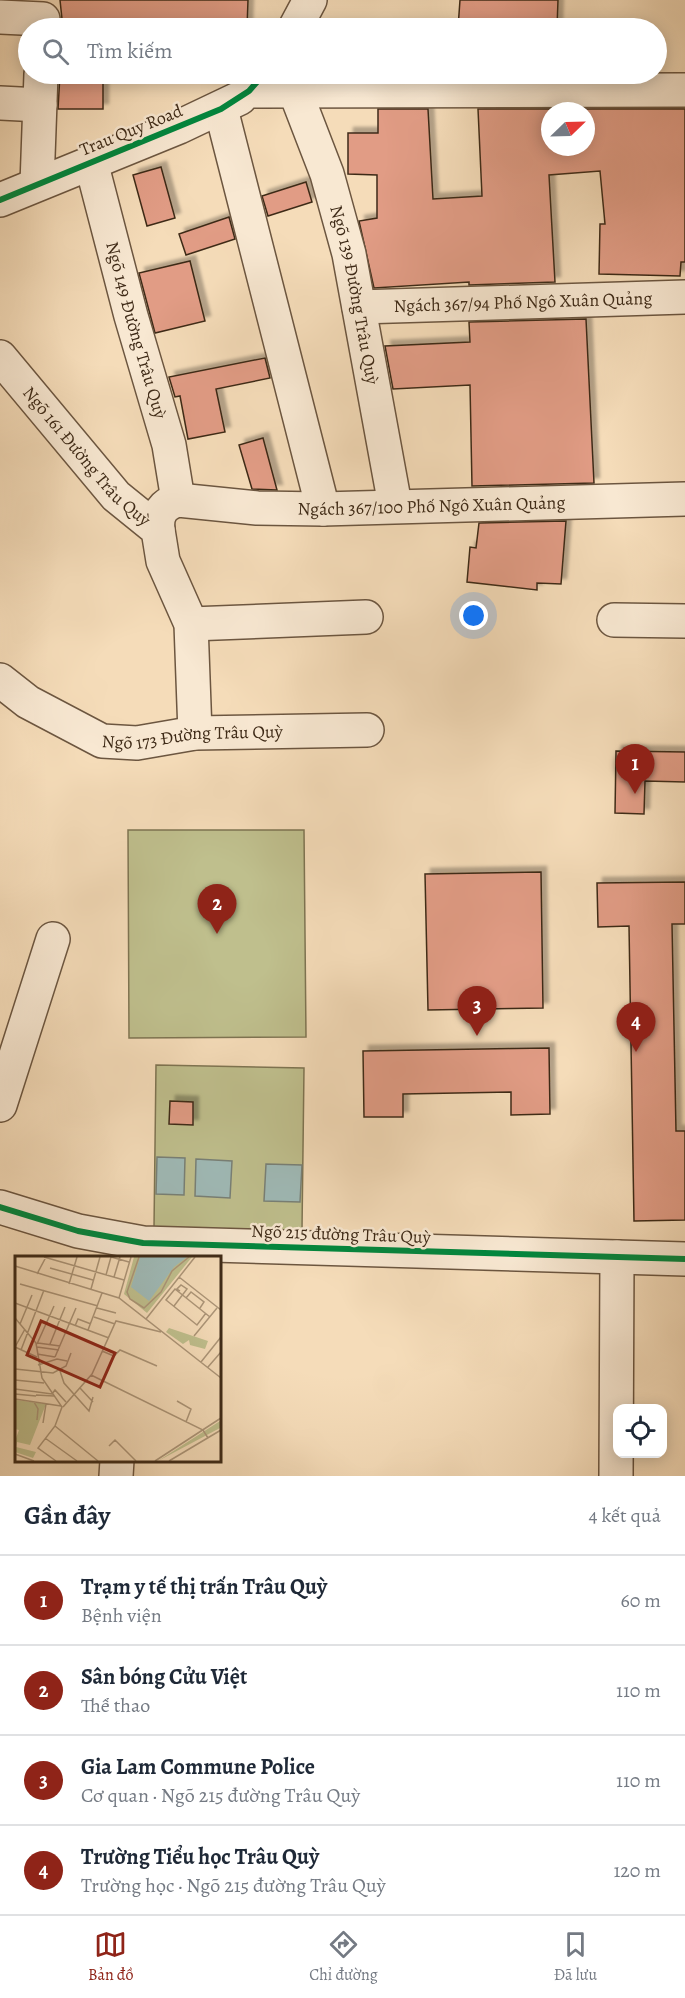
<!DOCTYPE html>
<html lang="vi">
<head>
<meta charset="utf-8">
<style>
	body { margin:0; font-family:Alegreya,serif; background:#f6f6f7; color:#1f2937 }
	.controls { position:absolute; right:18px; bottom:18px; display:grid; overflow:hidden; border-radius:12px; box-shadow:0 3px 15px #0003 }
	.controls button { width:54px; height:54px; display:grid; place-items:center; padding:0; border:0; border-bottom:2px solid #e0e1e3; background:#fff; color:#1f2937; font:30px sans-serif }
	.compass { position:absolute; left:541px; top:102px; width:54px; height:54px; border-radius:50%; background:#fff; box-shadow:0 3px 15px #0003; rotate:67deg }
	.you { position:absolute; left:474px; top:616px; width:21px; height:21px; margin:-15px; border:4px solid #fff; border-radius:50%; background:#1a73e8; box-shadow:0 0 0 9px #1a73e833 }
	.badge { display:grid; place-items:center; width:39px; height:39px; border-radius:50%; background:#8f2418; color:#fff; font-size:20px; font-weight:700 }
	.pin { position:absolute; translate:-50% -50px; filter:drop-shadow(0 2px 3px #0008) }
	.pin::after { content:''; position:absolute; top:32px; width:21px; height:18px; background:inherit; clip-path:polygon(0 0,100% 0,50% 100%) }
	.list { margin:0; padding:0; list-style:none }
	h2 { display:flex; justify-content:space-between; align-items:center; height:78px; margin:0; padding:0 24px; font-size:26px }
	h2 small { font-size:20px; font-weight:400; color:#747a83 }
	.list li { display:grid; grid-template-columns:39px 1fr auto; gap:18px; align-items:center; box-sizing:border-box; height:90px; padding:0 24px; border-top:2px solid #e0e1e3 }
	.list b { display:block; font-size:22px; white-space:nowrap }
	.list p { margin:0; font-size:20px; white-space:nowrap; color:#747a83 }
	.list em { font-size:20px; font-style:normal; color:#747a83 }
	.icon { flex:none; width:33px; height:33px; fill:none; stroke:currentColor; stroke-width:2; stroke-linecap:round; stroke-linejoin:round }
	.map { position:relative; flex:none; width:685px; height:1476px; overflow:hidden }
	.search { position:absolute; background:#fff; box-shadow:0 3px 15px #0003; left:18px; right:18px; top:18px; height:66px; display:flex; align-items:center; gap:15px; box-sizing:border-box; padding:0 21px; border-radius:33px; color:#747a83; font-size:22px }
	.sheet { height:438px; background:#fff }
	nav { display:flex; justify-content:space-around; align-items:center; box-sizing:border-box; height:84px; border-top:2px solid #e0e1e3; background:#fff; font-size:16px; color:#747a83 }
	nav a { display:grid; justify-items:center; gap:3px }
	nav .on { color:#8f2418 }
	.map>svg:first-child { display:block }
	.green { fill:#bfbf8d; stroke:#7e7452; stroke-width:1.5 }
	.water { fill:#9fbab7; stroke:#788077; stroke-width:1.5 }
	.building { fill:#e19c85; stroke:#3e2a17; stroke-width:1.5; fill-rule:evenodd; filter:url(#shadow) }
	.lines { fill:none; stroke-linecap:round; stroke-linejoin:round }
	.minor-casing { stroke:#6c5640; stroke-width:36 }
	.minor { stroke:#f8e8d2; stroke-width:33 }
	.cycleway-casing { stroke:#f8e8d2; stroke-width:10 }
	.cycleway { stroke:#00873e; stroke-width:6 }
	.labels { text-anchor:middle; dominant-baseline:central; stroke-width:5; stroke-linejoin:round; paint-order:stroke }
	.street-label { font-size:18px; fill:#3e2a17; stroke:#f8e8d2 }
	.inset-road { fill:none; stroke:#ac9578; stroke-width:1.5 }
	.view { fill:#8f2418; fill-opacity:0.15; stroke:#8f2418; stroke-width:3 }
	.inset-edge { fill:none; stroke:#3e2a17; stroke-width:3 }
</style>
</head>
<body>
<div class="map">
<svg width="685" height="1476" viewBox="0 0 685 1476">
	<defs>
		<filter id="shadow"><feDropShadow dx="5.5" dy="-5.5" stdDeviation="1.5" flood-color="#0004"/></filter>
	</defs>
	<rect width="100%" height="100%" fill="#f5dcb9"/>
	<filter id="stains"><feTurbulence type="fractalNoise" baseFrequency=".00333" numOctaves="4"/><feColorMatrix values="0 0 0 0 .2 0 0 0 0 .09 0 0 0 0 .02 0 0 0 .5 -.17"/></filter>
	<radialGradient id="worn" r=".72"><stop offset=".6" stop-color="#630" stop-opacity="0"/><stop offset="1" stop-color="#630" stop-opacity=".3"/></radialGradient>
	<path class="green" d="M304,830L306,1037L129,1038L128,830Z
		M156,1065L304,1068L302,1230L154,1228Z"/>
	<path class="water" d="M157,1157L185,1158L184,1195L156,1194Z
		M196,1159L232,1161L230,1198L195,1196Z
		M266,1164L302,1165L300,1202L264,1201Z"/>
	<path class="building" d="M60,0H248L247,28H59L62,19Z
		M460,0H558L557,28H458Z
		M60,74H103V109H58Z
		M378,109H428L433,199L482,196L478,109H685V262H681L680,276L599,274L600,224H605L600,171L549,175L555,282L469,285V282L374,288L359,221L377,218V175L348,174V133H378ZM550,111H586V147H550Z
		M161,167L175,218L147,226L133,175Z
		M306,182L312,202L268,216L262,196Z
		M229,217L235,239L186,255L179,234Z
		M190,261L205,321L155,333L139,273Z
		M586,319L594,483L472,486L470,385L393,389L385,346L470,342L469,322Z
		M265,358L270,378L216,389L225,432L188,439L180,396L175,397L169,377Z
		M263,438L277,490L252,489L239,445Z
		M566,521L561,584L537,583V590L467,582L470,547L476,548L479,523Z
		M616,751L685,752V782L645,781L644,814L615,813Z
		M541,872L543,1008L428,1010L425,874Z
		M685,882V924H672L676,1131H685V1220L634,1221L629,926L598,927L597,883Z
		M549,1048L550,1114L511,1115V1092L403,1094V1117H364L363,1051Z
		M170,1101L193,1102V1125L169,1124Z"/>
	<g class="lines">
		<g class="minor-casing">
			<g id="minor">
				<path d="M0,17L43,19"/>
				<path d="M295,28L310,0"/>
				<path d="M249,91L685,90"/>
				<path id="s1" d="M295,91L327,174L349,254L395,505"/>
				<path d="M0,103L40,105"/>
				<path d="M221,109L323,509"/>
				<path id="s2" d="M91,162L131,316L169,445L178,500"/>
				<path d="M37,184L41,74"/>
				<path d="M0,200L179,127L240,98"/>
				<path id="s3" d="M359,307L685,297"/>
				<path id="s4" d="M0,357L116,496L158,530L163,561L191,624L195,733"/>
				<path id="s5" d="M158,530C156,514 163,504 178,500L257,508L323,509L685,499"/>
				<path d="M614,620L685,621"/>
				<path d="M191,624L366,617"/>
				<path id="s6" d="M0,680L28,702L102,741L137,743L195,733L367,730"/>
				<path d="M0,1105L53,939"/>
				<path d="M0,1207L78,1231L143,1243L685,1259"/>
				<path d="M116,1476L117,1460"/>
				<path d="M616,1476L617,1257"/>
			</g>
		</g>
		<use href="#minor" class="minor"/>
		<g class="cycleway-casing">
			<path id="cycleway" d="M0,200L221,109L249,91L264,74
				M0,1207L78,1231L143,1243L685,1259"/>
		</g>
		<use href="#cycleway" class="cycleway"/>
	</g>
	<g class="labels">
		<g class="street-label">
			<text transform="translate(131 130) rotate(-22)">Trau Quy Road</text>
			<text stroke="none"><textPath href="#s1" startOffset="213">Ngõ 139 Đường Trâu Quỳ</textPath></text>
			<text stroke="none"><textPath href="#s3" startOffset="164">Ngách 367/94 Phố Ngô Xuân Quảng</textPath></text>
			<text stroke="none"><textPath href="#s2" startOffset="174">Ngõ 149 Đường Trâu Quỳ</textPath></text>
			<text stroke="none"><textPath href="#s4" startOffset="132">Ngõ 161 Đường Trâu Quỳ</textPath></text>
			<text stroke="none"><textPath href="#s5" startOffset="294">Ngách 367/100 Phố Ngô Xuân Quảng</textPath></text>
			<text stroke="none"><textPath href="#s6" startOffset="210">Ngõ 173 Đường Trâu Quỳ</textPath></text>
			<text transform="translate(341 1234) rotate(2)">Ngõ 215 đường Trâu Quỳ</text>
		</g>
	</g>
	<g transform="translate(15 1256)">
		<rect width="206" height="206" fill="#f5dcb9"/>
		<path d="M119,1H177L132,57L109,38ZM154,72L193,85L190,93L175,89L174,84L168,88L151,76ZM1,144L31,148L15,189L2,186L1,191L21,196L18,202L0,196V185L4,174L0,173ZM205,165V172L143,205Z" fill="#bfbf8d"/>
		<path d="M125,1H172L159,11L134,45L116,31Z" fill="#9fbab7"/>
		<path class="inset-road" d="M29,1L109,24M96,1L114,6M124,1L112,36L115,43L129,52L146,36L157,15L174,1M0,10L104,42L206,122M35,12L78,24M22,18L31,1M91,19L96,1M99,21L105,1M164,21L206,54M5,28L83,50M54,28L62,1M76,33L85,1M104,42L116,1M171,42L176,36L189,46L185,52M0,47L94,82M159,50L172,33L166,29L162,33L165,35M82,52L101,57M191,57L182,69L151,44L160,33L195,61M79,61L100,68M0,62L21,87L27,122L47,151L40,170L23,192L41,205M131,63L180,1M5,68L17,39M60,70L63,63L76,68M73,74L87,37M179,80L202,52M23,87L45,90M22,88L39,50M35,88L50,51M0,91L22,101M0,91L10,73M22,91L44,94M6,94L29,34M87,95L99,100L105,94L142,110M22,98L40,101M40,101L61,52M186,106L206,81M23,109L42,103L52,105M193,111L206,96M0,113L38,117L51,110L56,97M45,115L49,127L74,155L78,141M76,119L188,174L193,182M0,124L29,127M65,132L78,146M0,133L37,138L40,134L51,146M0,138L21,140M21,139L39,140M0,143L46,150M162,145L176,153L171,166M19,146L23,153L22,164M48,151L77,118L101,65L146,76M28,167L31,148M40,170L83,205M30,182L62,205M94,190L100,184L121,205M0,198L19,205M140,205L206,162M154,205L206,174"/>
		<path class="view" d="M26,65L100,97L85,131L12,99Z"/>
		<rect width="206" height="206" class="inset-edge"/>
	</g>
	<rect width="100%" height="100%" filter="url(#stains)"/>
	<rect width="100%" height="100%" fill="url(#worn)"/>
</svg>
<div class="controls">
<button><svg class="icon" aria-label="locate" viewBox="0 0 24 24"><circle cx="12" cy="12" r="6"/><path d="M12 2v4M12 18v4M2 12h4M18 12h4"/></svg></button>
</div>
<svg class="compass" viewBox="-18 -18 36 36"><path d="M0-13l5 13h-10z" fill="#e53935"/><path d="M0 13l5-13h-10z" fill="#747a83"/></svg>
<div class="you"></div>
<div class="pin badge" style="left:635px;top:794px">1</div>
<div class="pin badge" style="left:217px;top:934px">2</div>
<div class="pin badge" style="left:477px;top:1036px">3</div>
<div class="pin badge" style="left:636px;top:1052px">4</div>
<div class="search"><svg class="icon" aria-label="search" viewBox="0 0 24 24"><circle cx="10" cy="10" r="6"/><path d="M15 15l6 6"/></svg>Tìm kiếm</div>
</div>
<section class="sheet">
<h2>Gần đây<small>4 kết quả</small></h2>
<ul class="list">
<li><span class="badge">1</span><div><b>Trạm y tế thị trấn Trâu Quỳ</b><p>Bệnh viện</p></div><em>60 m</em></li>
<li><span class="badge">2</span><div><b>Sân bóng Cửu Việt</b><p>Thể thao</p></div><em>110 m</em></li>
<li><span class="badge">3</span><div><b>Gia Lam Commune Police</b><p>Cơ quan · Ngõ 215 đường Trâu Quỳ</p></div><em>110 m</em></li>
<li><span class="badge">4</span><div><b>Trường Tiểu học Trâu Quỳ</b><p>Trường học · Ngõ 215 đường Trâu Quỳ</p></div><em>120 m</em></li>
</ul>
</section>
<nav>
<a class="on"><svg class="icon" aria-label="map" viewBox="0 0 24 24"><path d="M3 6l6-2 6 2 6-2v14l-6 2-6-2-6 2zM9 4v14M15 6v14"/></svg>Bản đồ</a>
<a><svg class="icon" aria-label="directions" viewBox="0 0 24 24"><path d="M12 3l9 9-9 9-9-9zM9 14v-3h6M13 9l2 2-2 2"/></svg>Chỉ đường</a>
<a><svg class="icon" aria-label="saved" viewBox="0 0 24 24"><path d="M7 4h10v16l-5-4-5 4z"/></svg>Đã lưu</a>
</nav>
</body>
</html>
